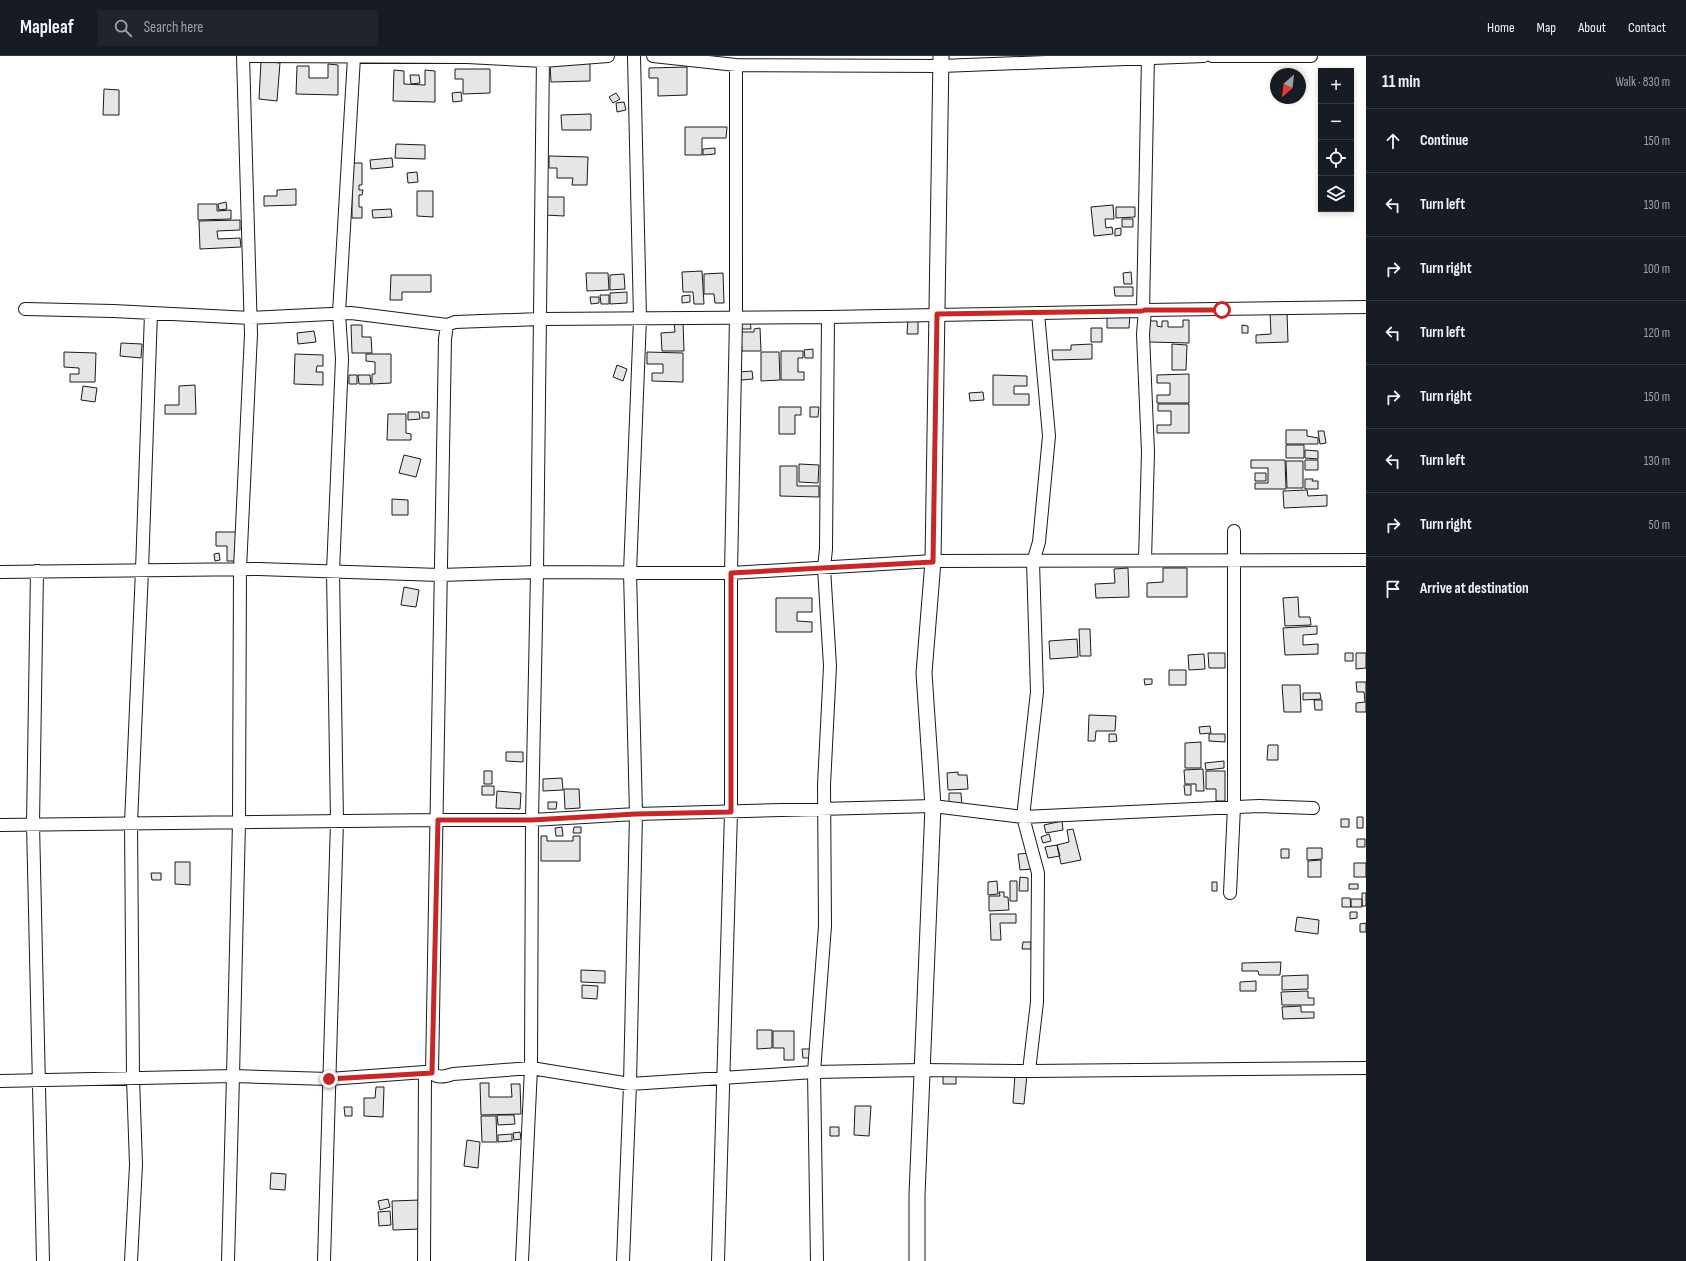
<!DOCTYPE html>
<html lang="en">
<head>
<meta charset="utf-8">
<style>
	body { margin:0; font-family:"Sofia Sans Condensed",sans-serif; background:#20242c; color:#f1f3f6 }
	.controls { position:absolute; right:12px; top:12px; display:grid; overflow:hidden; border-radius:0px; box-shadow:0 2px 6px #0003 }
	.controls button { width:36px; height:36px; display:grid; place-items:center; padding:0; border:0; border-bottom:1px solid #363941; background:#171b24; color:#f1f3f6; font:20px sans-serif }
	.compass { position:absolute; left:1270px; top:12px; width:36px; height:36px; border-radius:50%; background:#171b24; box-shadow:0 2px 6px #0003; rotate:208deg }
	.stop { position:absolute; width:12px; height:12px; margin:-9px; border:3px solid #c62828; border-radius:50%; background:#fff }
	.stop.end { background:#c62828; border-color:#fff; box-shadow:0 1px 4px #0008 }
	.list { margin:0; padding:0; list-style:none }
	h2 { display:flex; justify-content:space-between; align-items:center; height:52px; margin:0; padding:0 16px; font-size:17px }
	h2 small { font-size:13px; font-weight:400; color:#9ea1a6 }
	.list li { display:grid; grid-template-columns:26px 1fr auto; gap:12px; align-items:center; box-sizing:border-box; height:64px; padding:0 16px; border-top:1px solid #363941 }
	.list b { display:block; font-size:15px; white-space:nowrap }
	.list em { font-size:13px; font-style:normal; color:#9ea1a6 }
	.icon { flex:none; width:22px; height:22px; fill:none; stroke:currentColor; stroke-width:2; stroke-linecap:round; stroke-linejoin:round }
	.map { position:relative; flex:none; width:1366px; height:1205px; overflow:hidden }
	header { display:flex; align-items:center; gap:24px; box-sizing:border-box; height:56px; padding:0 20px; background:#171b24; border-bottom:1px solid #363941 }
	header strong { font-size:19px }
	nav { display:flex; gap:22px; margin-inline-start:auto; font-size:14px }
	.search { width:280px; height:36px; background:#20242c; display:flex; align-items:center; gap:10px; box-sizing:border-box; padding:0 14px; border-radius:0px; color:#9ea1a6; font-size:15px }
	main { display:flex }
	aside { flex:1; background:#171b24 }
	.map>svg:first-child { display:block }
	.building { fill:#e6e6e6; stroke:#1a1a1a }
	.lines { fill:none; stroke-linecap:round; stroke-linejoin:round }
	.minor-casing { stroke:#1a1a1a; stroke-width:14 }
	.tertiary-casing { stroke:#1a1a1a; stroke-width:17 }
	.minor { stroke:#fff; stroke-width:12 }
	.tertiary { stroke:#fff; stroke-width:15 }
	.route { stroke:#c62828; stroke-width:5 }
</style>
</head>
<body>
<header>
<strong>Mapleaf</strong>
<div class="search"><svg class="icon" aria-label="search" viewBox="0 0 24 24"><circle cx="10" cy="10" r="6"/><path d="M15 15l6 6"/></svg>Search here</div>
<nav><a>Home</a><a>Map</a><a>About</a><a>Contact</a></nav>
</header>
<main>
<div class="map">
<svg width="1366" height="1205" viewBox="0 0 1366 1205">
	<rect width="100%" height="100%" fill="#fff"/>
	<path class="building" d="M261,5L280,7L277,45L259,43Z
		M590,7V25L551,26L550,8Z
		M328,8L338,9V39L296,38L297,10H309V22H328Z
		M687,11V39L658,40V22H649V12Z
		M455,13H490V37L463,38V23H455Z
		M394,14L404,15V28L425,29V14L435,15V46L393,45Z
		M410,19H419L420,27L411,28Z
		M104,33L119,34V59H103Z
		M461,36L462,45L453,46L452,37Z
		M616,37L620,43L613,47L609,41Z
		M624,46L626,54L617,56L616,47Z
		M591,58V74H562L561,59Z
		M685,71H727L726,82H702V99H685Z
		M396,88L425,89V103L395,102Z
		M715,92V98L703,99V93Z
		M549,100L588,101L587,129H572L573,122H557V112H549Z
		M392,102L393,111L371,113L370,104Z
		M352,107H362V129H359V134H363L362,139H359V151H362V162H352Z
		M417,116L418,126L408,127L407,117Z
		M296,133V149L264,150V140H277V134Z
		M417,135H433V161L417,160Z
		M545,141H564V160L545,159Z
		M226,146L227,153L219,154L218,148Z
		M198,148H217V155L231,154V163L198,164Z
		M1113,149L1114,163H1105L1106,172L1112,171L1113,178L1094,180L1091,151Z
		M1116,151H1135V161L1116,162Z
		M391,153L392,161L373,162L372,154Z
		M1122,163H1133V171H1122Z
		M240,164V174L217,175L218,183L240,182L241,191L200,193L199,165Z
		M1121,172V179L1115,180V173Z
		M702,215L704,248H694L693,236H683L682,216Z
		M1131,216L1132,228H1124L1123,217Z
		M586,217H608L609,234L587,235Z
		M723,217L724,247H715L714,238H704V218Z
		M624,218L625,233L610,234V219Z
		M391,219H431V236H402V244H390Z
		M1114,231H1133V240H1115Z
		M627,236V247L610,248V237Z
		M600,239H609V248H601Z
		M690,239V246L682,247V240Z
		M590,241H599V247L591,248Z
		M1270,256H1287L1288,286L1256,287V279L1271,278Z
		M1107,257L1130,258L1129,272H1107Z
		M908,262L918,263V278H907Z
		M750,263L751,273H741L740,264Z
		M1183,264H1189V287L1149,286V265H1157V270L1162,271V265H1168V271H1183Z
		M674,265H683L684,295H662L661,277L675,276Z
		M351,269H362V281H371L372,297H352Z
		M1242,269L1248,270V277H1242Z
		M760,272L761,295H742L741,276H754V273Z
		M1091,272H1102V286H1091Z
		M314,275L316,286L298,288L297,277Z
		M121,287L142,288L141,302L120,300Z
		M1092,288V303L1053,304L1052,294H1071V289Z
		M1172,288L1187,289L1186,314H1172Z
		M813,293V302H805L804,294Z
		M781,295H803V302H798V316H804V324H781Z
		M64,296L96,297L95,326H70V318H79V312L64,311Z
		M647,296L683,297V326L652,325V317H663V308H647Z
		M761,296H779L780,324L761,325Z
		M295,298L323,299V310H317L316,316H323V329L294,328Z
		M366,298H391V327L372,328V318H375V306L366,305Z
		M617,309L627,313L623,325L613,321Z
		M752,315L753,323L741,324L740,316Z
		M1189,318V347H1157V339H1170V327H1157V319Z
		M349,319H357V328H349Z
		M358,319H370L371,328H359Z
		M993,319L1027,320V330H1014V338H1029V349H993Z
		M195,329L196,358H165V349H179V330Z
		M83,330L97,332L95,346L81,344Z
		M983,336L984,344L970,345L969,337Z
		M1158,348H1189V377H1157V369H1171V355H1158Z
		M779,351H801V359H795V378H779Z
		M810,351H819L818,361H810Z
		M408,356H419L420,363L408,364Z
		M422,356H429V362H422Z
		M388,358H406V377L411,378V384H387Z
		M1286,374H1307V380L1318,382V388H1286Z
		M1318,375H1324L1326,387L1320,388Z
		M1286,389H1304V402H1286Z
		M1305,394L1318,395V403L1305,402Z
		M404,399L421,403L416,421L399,417Z
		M1251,404H1285L1286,433H1255V427H1268V412H1251Z
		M1305,404H1318V414H1305Z
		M1286,405H1303V432H1287Z
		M799,408L819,409L818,427L799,426Z
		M780,410H797V430H819V441L780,440Z
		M1255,417H1266V425H1255Z
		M1305,423H1313L1312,425H1318V433H1305Z
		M1307,434L1308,440L1327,439V450L1284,452L1283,435Z
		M392,443L408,444V459H392Z
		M216,476H237V505H227V490H216Z
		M219,497L220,504L215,505L214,498Z
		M1128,512L1129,541L1096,542L1095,528L1115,527L1114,513Z
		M1163,512H1187V541H1147V527L1163,526Z
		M404,531L419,534L416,551L401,549Z
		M1298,541L1299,561H1310L1311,569L1285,570L1283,542Z
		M776,542H812V556H797V565L812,566V576H776Z
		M1317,570V578L1303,579V589L1318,588V598L1285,599L1283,572Z
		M1079,573H1090L1091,600H1080Z
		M1077,583L1078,601L1050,603L1049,585Z
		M1208,597H1225V612H1209Z
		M1345,597H1353V605H1345Z
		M1356,597H1366V612L1356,613Z
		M1204,598L1205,613L1189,614L1188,599Z
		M1169,614H1186V629H1169Z
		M1144,623H1152V628L1145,629Z
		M1356,626H1366V656H1356V647L1365,646L1364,636H1357Z
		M1282,629H1300L1301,656H1284Z
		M1303,637H1320L1321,643L1303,644Z
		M1314,644H1322V654H1315Z
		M1089,659L1116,660L1115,675H1096L1095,685H1088Z
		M1210,670L1211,677L1200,678L1199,671Z
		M1109,678H1116L1117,685L1109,686Z
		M1209,678H1225V686L1209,685Z
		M1201,686V712H1185V687Z
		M1268,689H1278V704H1267Z
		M506,696H523V706L506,705Z
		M1224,705V712L1206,714L1205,707Z
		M1203,713L1204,735H1196V728H1185L1184,714Z
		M484,715H492V728H484Z
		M1206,715H1225V745H1216V733H1206Z
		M958,716V719H967L968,733L948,734L947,717Z
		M562,722L563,734L543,735V723Z
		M1184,729H1191V739H1185Z
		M482,730H494V739H482Z
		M564,733H579L580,752L565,753Z
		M497,735L521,737L520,753L496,752Z
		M949,737H961L962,750H949Z
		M548,746H557L556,753H548Z
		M1357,761H1363V772H1357Z
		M1341,763H1349V771H1341Z
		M1062,765L1063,774L1046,777L1044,769Z
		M562,771L563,780H556L555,772Z
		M574,771H581V777H573Z
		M1073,773L1081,804L1061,808L1057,789L1069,786L1067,774Z
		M1049,778L1051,785L1043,787L1041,781Z
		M541,780H547V785H573V780H580V805H541Z
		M1357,783H1365V791H1357Z
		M1057,789L1060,800L1048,802L1045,791Z
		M1307,792H1322V803L1307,804Z
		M1281,793H1289V802H1281Z
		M1031,797L1032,813L1020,814L1018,798Z
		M1321,804V821H1308V805Z
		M175,806H190V829L175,828Z
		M1354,807H1366V821H1354Z
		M151,817H161V824H152Z
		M1020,821L1028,822V835H1019Z
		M997,825L998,838L988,839V826Z
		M1010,825H1017V845H1010Z
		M1212,826H1217V835H1212Z
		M1349,828H1358V833H1349Z
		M999,836H1004V841H1008L1009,854L989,855V840H1000Z
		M1362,837H1366V850H1362Z
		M1342,842H1350L1351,851H1342Z
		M1351,843H1362V851H1351Z
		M1350,856H1357V862L1350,863Z
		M990,858H1016V867H1000L1001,884H991Z
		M1297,861L1319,864L1318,878L1295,875Z
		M1366,867V876H1360V868Z
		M1023,886H1031V893H1022Z
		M1281,906L1280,919H1259L1258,915H1242V907Z
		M581,914L605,915V927L581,926Z
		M1308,919V933L1282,934V920Z
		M1256,925V935H1240V926Z
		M582,929L598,930L597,943L582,942Z
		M1308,935V942H1314V949H1282L1281,936Z
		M1301,950V956H1314V962L1283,963L1282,951Z
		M757,974H772V992L757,993Z
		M773,975H794V1004H784V992H773Z
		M802,993H812V1002H803Z
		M943,1018L956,1019V1028H943Z
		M1015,1018L1027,1019L1024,1048L1013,1047Z
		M480,1027H489V1041H512L511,1028H520L521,1058L481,1059Z
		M376,1031H384L383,1061L364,1060V1042H375Z
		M855,1050H871L869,1080L854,1079Z
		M344,1051H352V1060H345Z
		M497,1059H514L515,1068L498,1069Z
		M481,1060H496L497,1086H482Z
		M830,1071H839V1080H830Z
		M520,1076L521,1083L514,1084L513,1077Z
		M512,1078V1085L498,1086V1079Z
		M467,1084L480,1086L478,1112L464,1110Z
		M271,1117L286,1118L285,1134L270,1133Z
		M388,1143L390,1151L380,1154L378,1145Z
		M420,1144L421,1173L393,1174L392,1145Z
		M390,1155L391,1169L379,1170L378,1156Z"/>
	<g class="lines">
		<g class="minor-casing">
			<path id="minor" d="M245,0L467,1L543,5L608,0
				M653,0L736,9L941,10L1204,0
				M1212,0H1311
				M1366,251L1145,254L1143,255L828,261L540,263L455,266L447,269L445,283C439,528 438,772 432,1017C438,1023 446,1020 453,1018L531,1012L630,1028L814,1016L921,1014L1029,1015L1366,1012
				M25,253L113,255L251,262L351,257L447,269
				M1143,255L1148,0
				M1145,504L1148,396L1143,278L1145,254
				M37,515L33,768L43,1205
				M0,516L258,513L440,519L537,516L731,517L933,505L1366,504
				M0,769L438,764H532L636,758L933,750L1023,761L1259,750L1313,752
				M1230,837L1234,751V475
				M1029,1015L1037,946L1038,817L1023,761L1037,636L1033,506L1039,486L1049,380L1038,257
				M0,1025L233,1020L239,766L240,513L251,278L243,0
				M131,1205L136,1109L133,1022L131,767L142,514L151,257
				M228,1205L233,1020L329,1023L425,1016
				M324,1205L337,765L333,515L342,303L339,257L354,1
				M424,1205L425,1016L431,1017
				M522,1205L531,1012L532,764L537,516L543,0
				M623,1205L630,1028L636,758L630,516L640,262L634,0
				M718,1205L731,756V517L736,261V9
				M817,1205L814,1016L825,870L824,729L830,610L824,512L826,493L828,261"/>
		</g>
		<g class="tertiary-casing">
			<path id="tertiary" d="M917,1205V1139L933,750L924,617L933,505L941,0"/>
		</g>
		<use href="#minor" class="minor"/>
		<use href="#tertiary" class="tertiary"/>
	</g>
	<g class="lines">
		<path class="route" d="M329,1023L432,1017L438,764H532L636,758L731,756V517L933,506L937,258L1142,255L1145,254H1222"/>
	</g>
</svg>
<div class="controls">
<button>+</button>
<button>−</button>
<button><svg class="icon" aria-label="locate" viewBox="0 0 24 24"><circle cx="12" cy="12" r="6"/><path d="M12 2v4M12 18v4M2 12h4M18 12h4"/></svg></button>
<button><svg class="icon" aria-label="layers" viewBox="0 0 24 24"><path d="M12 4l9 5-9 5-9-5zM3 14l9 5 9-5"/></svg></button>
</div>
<svg class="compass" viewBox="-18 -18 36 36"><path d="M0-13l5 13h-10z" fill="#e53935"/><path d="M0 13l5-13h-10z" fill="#9ea1a6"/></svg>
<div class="stop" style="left:1222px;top:254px"></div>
<div class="stop end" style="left:329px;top:1023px"></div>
</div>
<aside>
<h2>11 min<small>Walk · 830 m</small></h2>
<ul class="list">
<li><svg class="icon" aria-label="ahead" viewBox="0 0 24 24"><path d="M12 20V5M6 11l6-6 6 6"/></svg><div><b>Continue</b></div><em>150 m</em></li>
<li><svg class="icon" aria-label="left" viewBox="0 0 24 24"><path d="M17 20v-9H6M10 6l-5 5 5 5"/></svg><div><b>Turn left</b></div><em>130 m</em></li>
<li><svg class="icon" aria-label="right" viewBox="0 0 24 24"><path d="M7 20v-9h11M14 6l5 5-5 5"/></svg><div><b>Turn right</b></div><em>100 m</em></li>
<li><svg class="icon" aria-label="left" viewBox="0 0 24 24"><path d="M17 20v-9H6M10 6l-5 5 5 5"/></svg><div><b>Turn left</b></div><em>120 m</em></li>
<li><svg class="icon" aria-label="right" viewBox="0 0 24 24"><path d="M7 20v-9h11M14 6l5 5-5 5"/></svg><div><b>Turn right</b></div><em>150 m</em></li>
<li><svg class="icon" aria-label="left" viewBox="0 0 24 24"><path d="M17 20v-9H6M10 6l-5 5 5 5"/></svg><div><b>Turn left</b></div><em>130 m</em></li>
<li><svg class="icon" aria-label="right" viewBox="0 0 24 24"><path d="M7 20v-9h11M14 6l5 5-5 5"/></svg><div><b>Turn right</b></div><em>50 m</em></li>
<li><svg class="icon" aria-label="arrive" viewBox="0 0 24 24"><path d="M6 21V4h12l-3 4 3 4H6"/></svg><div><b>Arrive at destination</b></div></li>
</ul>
</aside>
</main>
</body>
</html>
